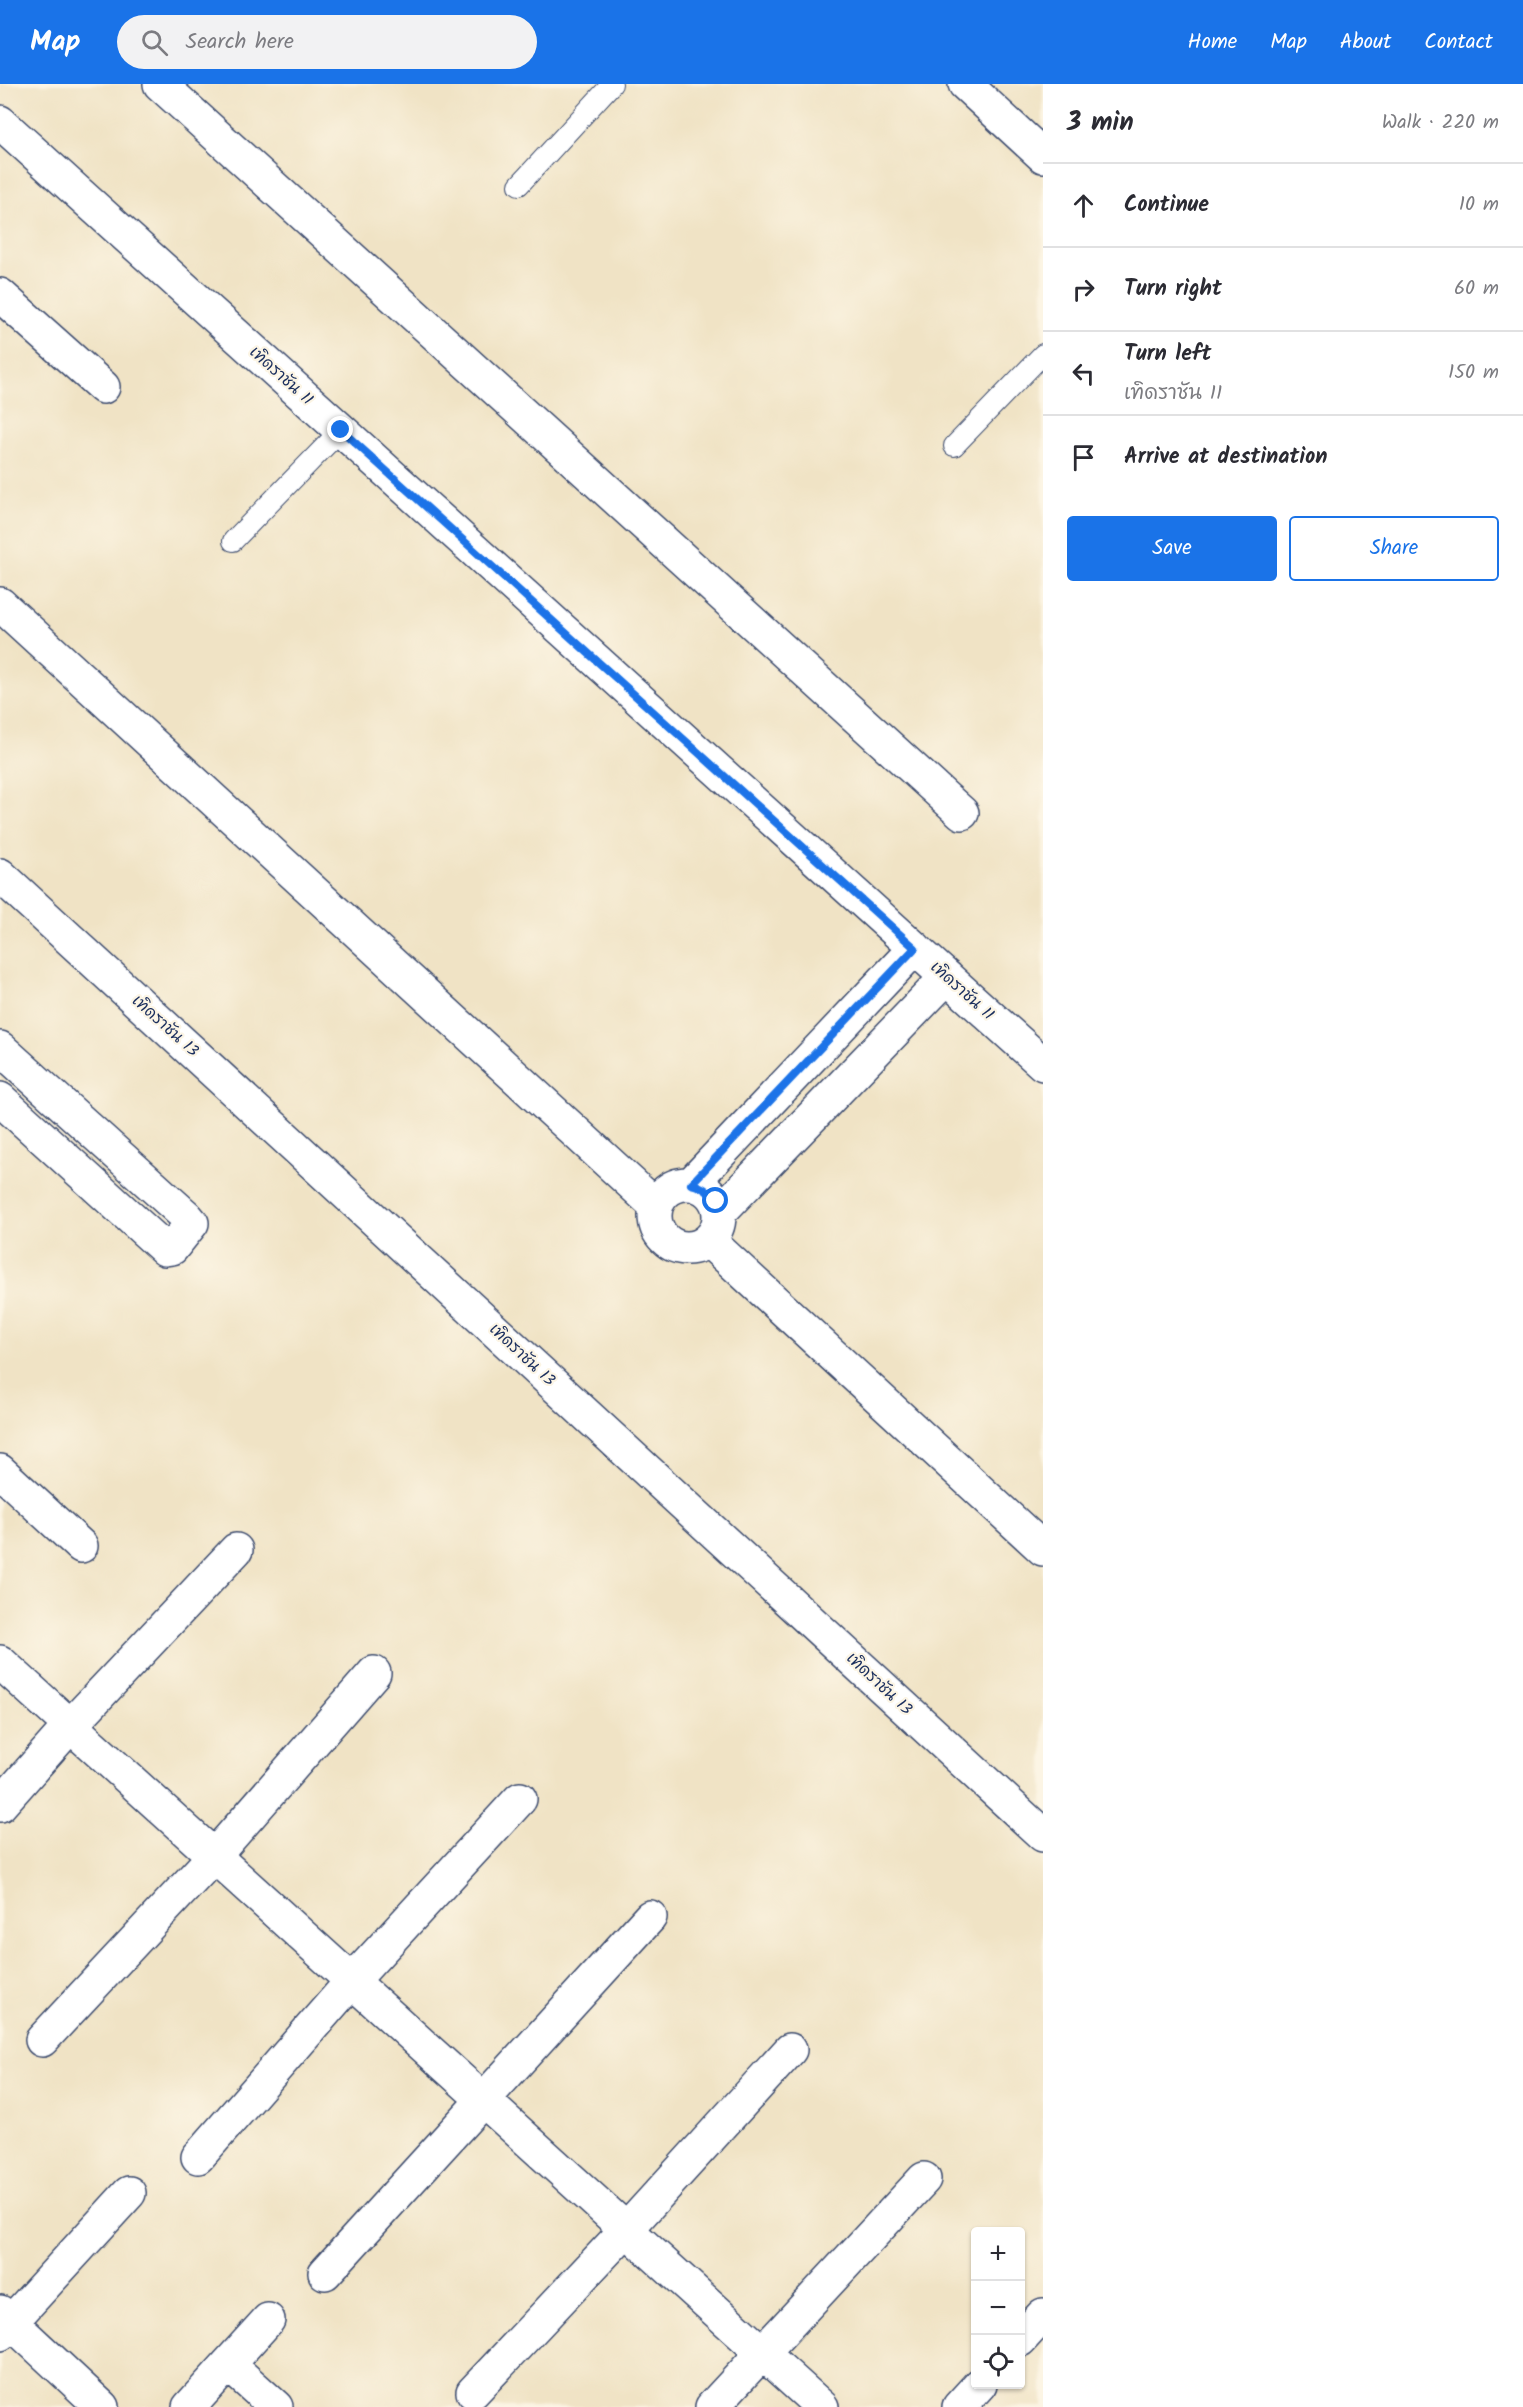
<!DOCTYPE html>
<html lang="en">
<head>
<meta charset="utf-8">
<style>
	body { margin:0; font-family:Kalam,"Playpen Sans Thai",sans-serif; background:#f2f2f3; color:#2b2b33 }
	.controls { position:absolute; right:18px; bottom:18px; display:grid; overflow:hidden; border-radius:6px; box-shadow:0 2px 4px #0004 }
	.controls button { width:54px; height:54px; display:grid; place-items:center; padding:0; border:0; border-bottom:2px solid #e1e1e2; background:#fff; color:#2b2b33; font:30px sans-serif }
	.stop { position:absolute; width:18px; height:18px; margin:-14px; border:4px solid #1a73e8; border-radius:50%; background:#fff }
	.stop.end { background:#1a73e8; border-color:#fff; box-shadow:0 2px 6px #0008 }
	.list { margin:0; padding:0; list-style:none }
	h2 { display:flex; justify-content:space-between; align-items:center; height:78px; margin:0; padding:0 24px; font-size:26px }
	h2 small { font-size:20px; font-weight:400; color:#7c7c81 }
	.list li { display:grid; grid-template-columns:39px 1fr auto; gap:18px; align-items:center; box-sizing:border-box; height:84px; padding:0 24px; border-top:2px solid #e1e1e2 }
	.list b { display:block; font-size:22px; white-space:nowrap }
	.list p { margin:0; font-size:20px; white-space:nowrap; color:#7c7c81 }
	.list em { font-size:20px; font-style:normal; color:#7c7c81 }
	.actions { display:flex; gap:12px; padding:18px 24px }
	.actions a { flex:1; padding:14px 0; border:2px solid #1a73e8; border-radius:6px; text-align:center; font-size:21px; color:#1a73e8 }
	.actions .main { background:#1a73e8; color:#fff }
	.icon { flex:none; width:33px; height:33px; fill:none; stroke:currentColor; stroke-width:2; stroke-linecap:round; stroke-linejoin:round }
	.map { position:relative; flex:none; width:1043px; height:2323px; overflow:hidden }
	header { display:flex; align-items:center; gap:36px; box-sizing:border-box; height:84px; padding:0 30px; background:#1a73e8; color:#fff }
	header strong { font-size:28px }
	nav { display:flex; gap:33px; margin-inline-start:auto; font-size:21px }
	.search { width:420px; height:54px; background:#f2f2f3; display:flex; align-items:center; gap:15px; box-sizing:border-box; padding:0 21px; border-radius:33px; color:#7c7c81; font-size:22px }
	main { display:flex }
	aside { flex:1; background:#fff }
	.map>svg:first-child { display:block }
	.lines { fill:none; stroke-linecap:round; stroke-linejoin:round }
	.service-casing { stroke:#3b4a6d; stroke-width:22 }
	.minor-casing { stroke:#3b4a6d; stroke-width:36 }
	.service { stroke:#fff; stroke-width:20 }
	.minor { stroke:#fff; stroke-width:33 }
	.route { stroke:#1a73e8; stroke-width:8 }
	.labels { text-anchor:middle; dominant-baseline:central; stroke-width:4.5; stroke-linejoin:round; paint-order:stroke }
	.street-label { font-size:16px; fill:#1b2f5e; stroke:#fcf5e5 }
</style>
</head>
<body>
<header>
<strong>Map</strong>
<div class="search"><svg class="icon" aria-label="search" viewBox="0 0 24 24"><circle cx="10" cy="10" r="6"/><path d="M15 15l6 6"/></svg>Search here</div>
<nav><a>Home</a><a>Map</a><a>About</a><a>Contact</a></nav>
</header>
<main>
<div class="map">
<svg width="1043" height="2323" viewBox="0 0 1043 2323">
	<rect width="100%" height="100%" fill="#fcf5e5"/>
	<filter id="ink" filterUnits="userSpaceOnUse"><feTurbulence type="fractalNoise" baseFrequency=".0167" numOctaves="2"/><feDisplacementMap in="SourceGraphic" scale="12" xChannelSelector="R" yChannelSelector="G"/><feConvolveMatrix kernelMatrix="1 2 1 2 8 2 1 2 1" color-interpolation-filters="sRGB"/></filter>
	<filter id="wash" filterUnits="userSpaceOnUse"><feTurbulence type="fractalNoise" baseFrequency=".008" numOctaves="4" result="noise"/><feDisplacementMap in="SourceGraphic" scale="24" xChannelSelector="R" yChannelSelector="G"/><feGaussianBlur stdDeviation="1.35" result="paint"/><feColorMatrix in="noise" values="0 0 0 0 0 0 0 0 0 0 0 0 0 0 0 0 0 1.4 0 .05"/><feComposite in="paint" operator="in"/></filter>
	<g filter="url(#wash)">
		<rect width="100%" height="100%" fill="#f0e3c5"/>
	</g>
	<g filter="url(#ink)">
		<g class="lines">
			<g class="service-casing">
				<path id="service" d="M519,101L612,0
					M954,362L1043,270
					M233,457L341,346"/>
			</g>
			<g class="minor-casing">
				<path id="minor" d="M160,0L962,729
					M965,0L1043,72
					M0,38L1043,980
					M0,211L103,303
					M0,520L656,1122
					M0,791L1043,1751
					M0,964L187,1133L192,1139L172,1164L165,1165L0,1015
					M655 1132a32 32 0 1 1 64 0a32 32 0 1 1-64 0Z
					M691,1100L915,864
					M720,1128L947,893
					M709,1157L1043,1465
					M0,1387L81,1462
					M0,1578L822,2323
					M0,1721L70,1642L236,1466
					M42,1956L214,1772L374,1589
					M198,2073L352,1897L520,1715
					M325,2189L650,1833
					M0,2228L102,2323
					M0,2250L129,2109
					M1020,2256L1043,2231
					M228,2280L276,2323
					M473,2308L626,2146L790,1966
					M189,2323L268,2236
					M712,2323L924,2095
					M959,2323L980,2300"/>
			</g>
			<use href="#service" class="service"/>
			<use href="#minor" class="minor"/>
		</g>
	</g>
	<g class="lines" filter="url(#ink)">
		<path class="route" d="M341,346L915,864L691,1100C703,1103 709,1107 716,1117"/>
	</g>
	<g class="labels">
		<g class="street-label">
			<text transform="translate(281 292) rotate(42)">เทิดราชัน 11</text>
			<text transform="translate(962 907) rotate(42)">เทิดราชัน 11</text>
			<text transform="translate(165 942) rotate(42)">เทิดราชัน 13</text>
			<text transform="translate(522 1271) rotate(43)">เทิดราชัน 13</text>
			<text transform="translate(879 1600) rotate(43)">เทิดราชัน 13</text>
		</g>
	</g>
</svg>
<div class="controls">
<button>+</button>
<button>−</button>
<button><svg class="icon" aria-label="locate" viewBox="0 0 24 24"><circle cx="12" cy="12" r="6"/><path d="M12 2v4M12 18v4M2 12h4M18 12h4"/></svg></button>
</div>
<div class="stop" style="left:716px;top:1117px"></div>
<div class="stop end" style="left:341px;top:346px"></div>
</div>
<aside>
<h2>3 min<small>Walk · 220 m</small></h2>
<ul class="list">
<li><svg class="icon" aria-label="ahead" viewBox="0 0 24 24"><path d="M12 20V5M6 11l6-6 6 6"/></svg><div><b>Continue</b></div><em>10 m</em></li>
<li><svg class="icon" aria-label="right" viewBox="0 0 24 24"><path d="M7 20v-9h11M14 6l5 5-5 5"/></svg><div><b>Turn right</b></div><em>60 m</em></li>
<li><svg class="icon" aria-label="left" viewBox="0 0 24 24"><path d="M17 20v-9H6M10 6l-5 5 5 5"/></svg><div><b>Turn left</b><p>เทิดราชัน 11</p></div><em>150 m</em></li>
<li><svg class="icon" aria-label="arrive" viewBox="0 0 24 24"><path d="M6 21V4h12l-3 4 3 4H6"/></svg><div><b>Arrive at destination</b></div></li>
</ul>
<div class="actions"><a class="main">Save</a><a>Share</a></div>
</aside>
</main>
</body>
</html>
